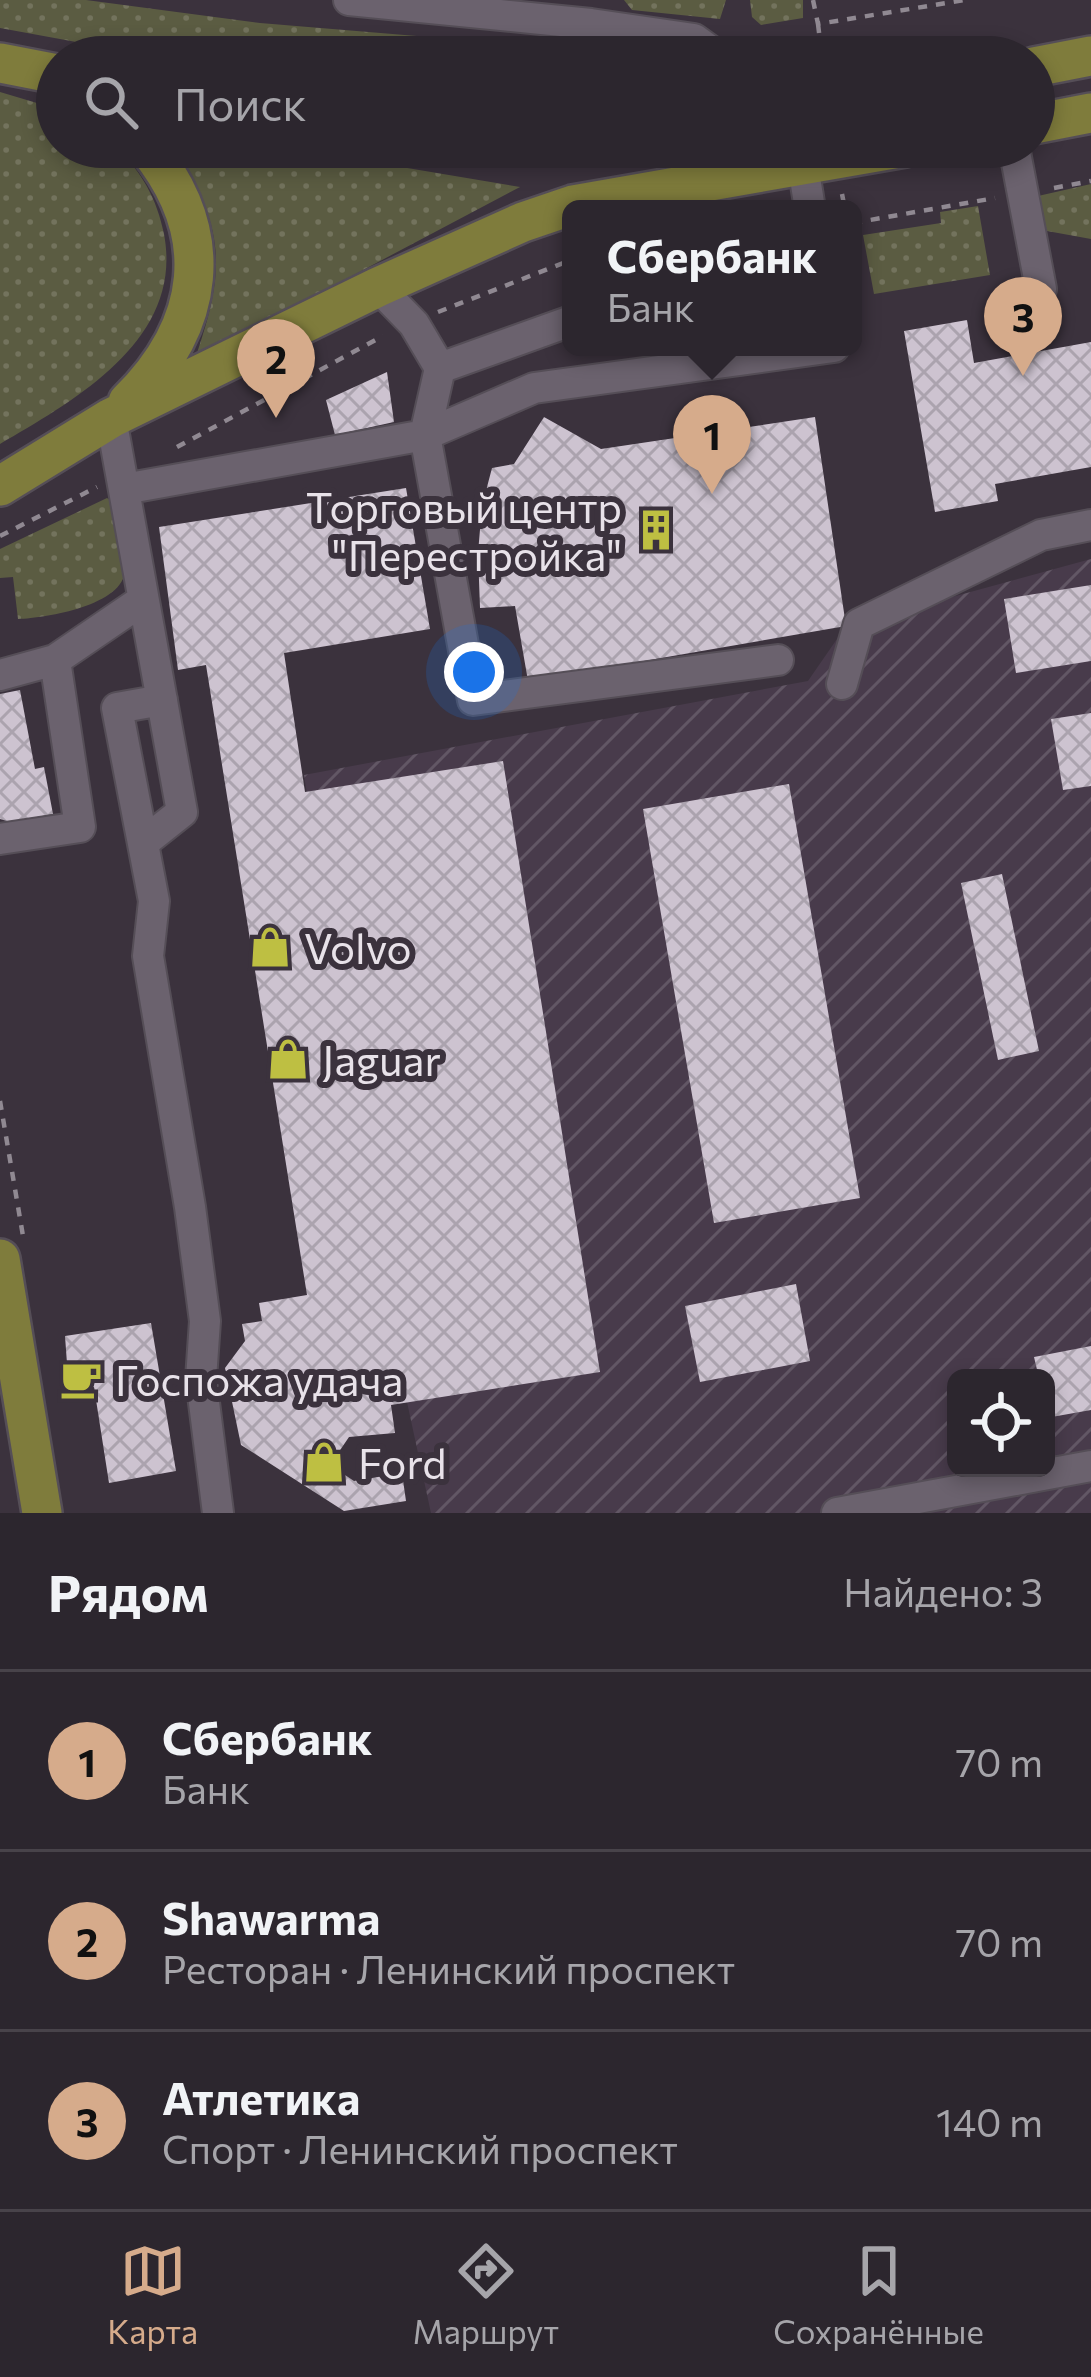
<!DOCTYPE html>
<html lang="ru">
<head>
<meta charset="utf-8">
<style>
	body { margin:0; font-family:Commissioner,sans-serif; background:#342e36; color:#f1f3f6 }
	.controls { position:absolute; right:36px; bottom:36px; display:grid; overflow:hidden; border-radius:18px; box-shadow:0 6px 18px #0003 }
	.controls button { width:108px; height:108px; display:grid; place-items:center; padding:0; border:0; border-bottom:3px solid #48434a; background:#2c262e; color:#f1f3f6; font:60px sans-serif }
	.you { position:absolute; left:474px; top:672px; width:42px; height:42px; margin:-30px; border:9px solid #fff; border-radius:50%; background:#1a73e8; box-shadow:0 0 0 18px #1a73e833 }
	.badge { display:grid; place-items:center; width:78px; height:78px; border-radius:50%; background:#d6ab8b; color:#111; font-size:39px; font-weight:700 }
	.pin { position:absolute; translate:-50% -99px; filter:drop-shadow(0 3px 6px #0008) }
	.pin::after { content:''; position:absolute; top:63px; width:42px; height:36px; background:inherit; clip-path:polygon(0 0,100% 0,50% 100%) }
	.popup { position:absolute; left:562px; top:200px; width:300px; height:156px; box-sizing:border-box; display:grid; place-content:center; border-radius:18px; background:#2c262e; filter:drop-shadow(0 3px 9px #0005); font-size:39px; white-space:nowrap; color:#a6a5aa }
	.popup b { font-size:45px; color:#f1f3f6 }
	.popup::after { content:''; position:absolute; left:50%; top:100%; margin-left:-24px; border:24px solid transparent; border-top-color:#2c262e }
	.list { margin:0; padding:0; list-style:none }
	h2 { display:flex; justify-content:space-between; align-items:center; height:156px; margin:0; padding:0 48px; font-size:51px }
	h2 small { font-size:39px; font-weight:400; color:#a6a5aa }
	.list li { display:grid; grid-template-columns:78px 1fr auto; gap:36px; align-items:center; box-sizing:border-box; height:180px; padding:0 48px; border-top:3px solid #48434a }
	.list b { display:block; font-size:45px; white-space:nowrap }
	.list p { margin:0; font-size:39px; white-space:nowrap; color:#a6a5aa }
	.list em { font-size:39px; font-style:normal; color:#a6a5aa }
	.icon { flex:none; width:66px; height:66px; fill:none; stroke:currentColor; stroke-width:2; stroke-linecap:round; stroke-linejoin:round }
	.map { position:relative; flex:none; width:1091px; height:1513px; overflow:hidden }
	.search { position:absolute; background:#2c262e; box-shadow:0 6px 18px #0003; left:36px; right:36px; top:36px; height:132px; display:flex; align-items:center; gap:30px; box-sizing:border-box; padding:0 42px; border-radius:66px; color:#a6a5aa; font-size:45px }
	.sheet { height:696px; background:#2c262e }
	nav { display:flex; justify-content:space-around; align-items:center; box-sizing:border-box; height:168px; border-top:3px solid #48434a; background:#2c262e; font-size:33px; color:#a6a5aa }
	nav a { display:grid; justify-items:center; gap:6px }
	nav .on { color:#d6ab8b }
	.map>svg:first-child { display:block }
	.industrial { fill:url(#industrial-furrows); fill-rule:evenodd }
	.green { fill:url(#green-dots) }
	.building { fill:url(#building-cross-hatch) }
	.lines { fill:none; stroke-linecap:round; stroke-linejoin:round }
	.minor-casing { stroke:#554e57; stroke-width:34 }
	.major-casing { stroke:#554e57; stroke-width:44 }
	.path { stroke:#908992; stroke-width:4.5; stroke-dasharray:9 9; stroke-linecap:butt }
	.minor { stroke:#6b626e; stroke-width:30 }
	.major { stroke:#7f7c3c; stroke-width:39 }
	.labels { text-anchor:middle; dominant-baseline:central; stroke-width:12; stroke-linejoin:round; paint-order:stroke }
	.poi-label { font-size:42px; fill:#e8e2e9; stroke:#3b323d; text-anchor:start }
</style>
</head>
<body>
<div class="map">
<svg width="1091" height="1513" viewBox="0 0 1091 1513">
	<defs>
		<pattern id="industrial-furrows" width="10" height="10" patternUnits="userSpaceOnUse" patternTransform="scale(3)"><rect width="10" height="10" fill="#483b4b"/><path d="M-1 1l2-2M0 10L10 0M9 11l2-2" fill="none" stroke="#625765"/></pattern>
		<pattern id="green-dots" width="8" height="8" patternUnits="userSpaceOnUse" patternTransform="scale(3)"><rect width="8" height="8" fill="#5b5c42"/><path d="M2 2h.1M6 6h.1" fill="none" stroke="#73735d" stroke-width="1.8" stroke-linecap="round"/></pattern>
		<pattern id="building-cross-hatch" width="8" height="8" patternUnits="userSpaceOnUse" patternTransform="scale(3)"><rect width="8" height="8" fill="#cdc3d0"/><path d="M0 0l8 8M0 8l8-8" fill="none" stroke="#aba3ae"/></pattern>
	</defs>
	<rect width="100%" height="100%" fill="#3b323d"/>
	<path class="industrial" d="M1091,559V1513H431L391,1328L304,775L808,681L846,626ZM956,1378H1046V1468H956Z"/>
	<path class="green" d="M0,0H86L260,23L514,44L541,49L553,57H158L0,28Z
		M624,0H726L720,19L632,10Z
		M750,0H803V18L761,25L752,17Z
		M0,92L57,109V147H116C142,172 157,199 164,234C184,339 77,399 0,444Z
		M173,147H282L520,187L195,359C226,268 226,229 173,147Z
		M1091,184V239L1047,231L1039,216L1038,196Z
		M978,206L990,275L874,294L863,235L941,223L940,212Z
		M107,498L113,502C117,523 125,548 125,570C124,605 47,618 18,619L13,577L0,578V549Z"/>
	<path class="building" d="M967,320L974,363L1091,342V467L995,484L998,501L935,512L904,331Z
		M387,372L394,422L335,435L326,400Z
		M544,417L601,449L815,417L846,626L528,681L515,606L480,608L478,553L482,506L492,468L514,464Z
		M406,488L430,629L284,653L305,792L503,761L600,1372L391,1405L395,1433L349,1437L330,1465L354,1481L402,1473L406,1501L344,1511L241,1445L225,1368L245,1341L242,1324L262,1321L259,1303L307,1295L206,665L178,670L159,527Z
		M1091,585V661L1016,673L1004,599Z
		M20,690L35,769L44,767L53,814L10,822L0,819V694Z
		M1091,713V786L1063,790L1051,719Z
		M789,784L860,1198L714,1223L643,809Z
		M1002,874L1039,1051L998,1060L961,883Z
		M796,1284L810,1361L700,1382L685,1306Z
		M151,1323L176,1471L109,1483L94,1387L69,1391L65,1336Z
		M1091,1346V1410L1046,1418V1378H1039L1034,1357Z"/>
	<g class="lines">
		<g class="minor-casing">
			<path id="minor" d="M349,0L591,24L694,39L719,57
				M800,147L810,209
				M1014,147L1041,289
				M378,287L414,324L440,368L425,435L473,700L778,660
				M440,368L571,321
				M111,418L182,812L143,843
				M124,489L425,435L534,388L834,347
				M0,675L55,660L143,600
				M842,684L859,624L1041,535L1091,525
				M162,700L117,708L154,901L148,956L190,1207L205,1321L201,1379L218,1513
				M0,839L80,827L55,660
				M837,1513L1091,1466"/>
		</g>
		<g class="major-casing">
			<path id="major" d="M0,63L57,74
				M1034,67L1091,56
				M1034,124L1091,113
				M128,402C206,325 218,234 147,147
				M0,486L111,418L378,287L523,222L573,205L905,147
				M0,1259L42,1513"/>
		</g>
		<path class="path" d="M813,0L818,24L965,0
			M818,24L822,57
			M1054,188L1091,181
			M842,194L845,209
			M853,223L995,198
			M438,312L571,260
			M177,447L383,336
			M0,536L97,487
			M0,1101L23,1236"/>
		<use href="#minor" class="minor"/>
		<use href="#major" class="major"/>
	</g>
	<defs>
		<g id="building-bare" transform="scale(3.24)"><path d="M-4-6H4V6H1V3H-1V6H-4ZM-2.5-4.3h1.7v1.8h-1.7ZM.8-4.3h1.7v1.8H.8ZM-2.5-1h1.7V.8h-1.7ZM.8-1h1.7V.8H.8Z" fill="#bebf42" stroke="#3b323d" stroke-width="2.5" paint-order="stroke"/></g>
		<g id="shop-bare" transform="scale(3.24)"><path d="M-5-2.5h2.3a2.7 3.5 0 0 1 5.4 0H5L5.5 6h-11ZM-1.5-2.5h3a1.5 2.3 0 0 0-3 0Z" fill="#bebf42" stroke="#3b323d" stroke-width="2.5" paint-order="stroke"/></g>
		<g id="cafe-bare" transform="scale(3.24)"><path d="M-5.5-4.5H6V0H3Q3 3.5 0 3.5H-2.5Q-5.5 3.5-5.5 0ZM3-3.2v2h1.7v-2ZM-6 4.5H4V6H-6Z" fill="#bebf42" stroke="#3b323d" stroke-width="2.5" paint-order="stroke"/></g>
	</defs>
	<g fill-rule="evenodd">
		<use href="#building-bare" x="656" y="530"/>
		<use href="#shop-bare" x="270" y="947"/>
		<use href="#shop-bare" x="288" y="1059"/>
		<use href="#cafe-bare" x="81" y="1379"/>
		<use href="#shop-bare" x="324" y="1462"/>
	</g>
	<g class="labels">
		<g class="poi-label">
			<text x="622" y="506" text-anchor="end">Торговый центр<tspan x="622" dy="48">"Перестройка"</tspan></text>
			<text x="304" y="947">Volvo</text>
			<text x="322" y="1059">Jaguar</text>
			<text x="115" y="1379">Госпожа удача</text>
			<text x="358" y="1462">Ford</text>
		</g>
	</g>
</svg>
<div class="controls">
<button><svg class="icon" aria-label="locate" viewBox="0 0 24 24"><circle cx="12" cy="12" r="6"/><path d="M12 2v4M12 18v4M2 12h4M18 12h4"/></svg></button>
</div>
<div class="you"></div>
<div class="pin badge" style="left:712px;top:494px">1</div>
<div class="popup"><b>Сбербанк</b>Банк</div>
<div class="pin badge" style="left:276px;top:418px">2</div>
<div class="pin badge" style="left:1023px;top:376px">3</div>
<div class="search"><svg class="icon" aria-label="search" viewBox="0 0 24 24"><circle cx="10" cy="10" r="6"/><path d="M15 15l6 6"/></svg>Поиск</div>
</div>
<section class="sheet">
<h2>Рядом<small>Найдено: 3</small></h2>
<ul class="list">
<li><span class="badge">1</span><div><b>Сбербанк</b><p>Банк</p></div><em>70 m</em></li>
<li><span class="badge">2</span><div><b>Shawarma</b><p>Ресторан · Ленинский проспект</p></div><em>70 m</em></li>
<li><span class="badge">3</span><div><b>Атлетика</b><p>Спорт · Ленинский проспект</p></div><em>140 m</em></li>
</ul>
</section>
<nav>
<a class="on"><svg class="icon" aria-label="map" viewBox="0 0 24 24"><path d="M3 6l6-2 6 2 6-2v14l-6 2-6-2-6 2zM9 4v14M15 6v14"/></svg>Карта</a>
<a><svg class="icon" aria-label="directions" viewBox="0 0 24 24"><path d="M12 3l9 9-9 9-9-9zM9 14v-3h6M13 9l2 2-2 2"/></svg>Маршрут</a>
<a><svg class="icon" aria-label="saved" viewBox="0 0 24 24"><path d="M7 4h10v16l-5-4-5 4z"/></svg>Сохранённые</a>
</nav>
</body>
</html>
